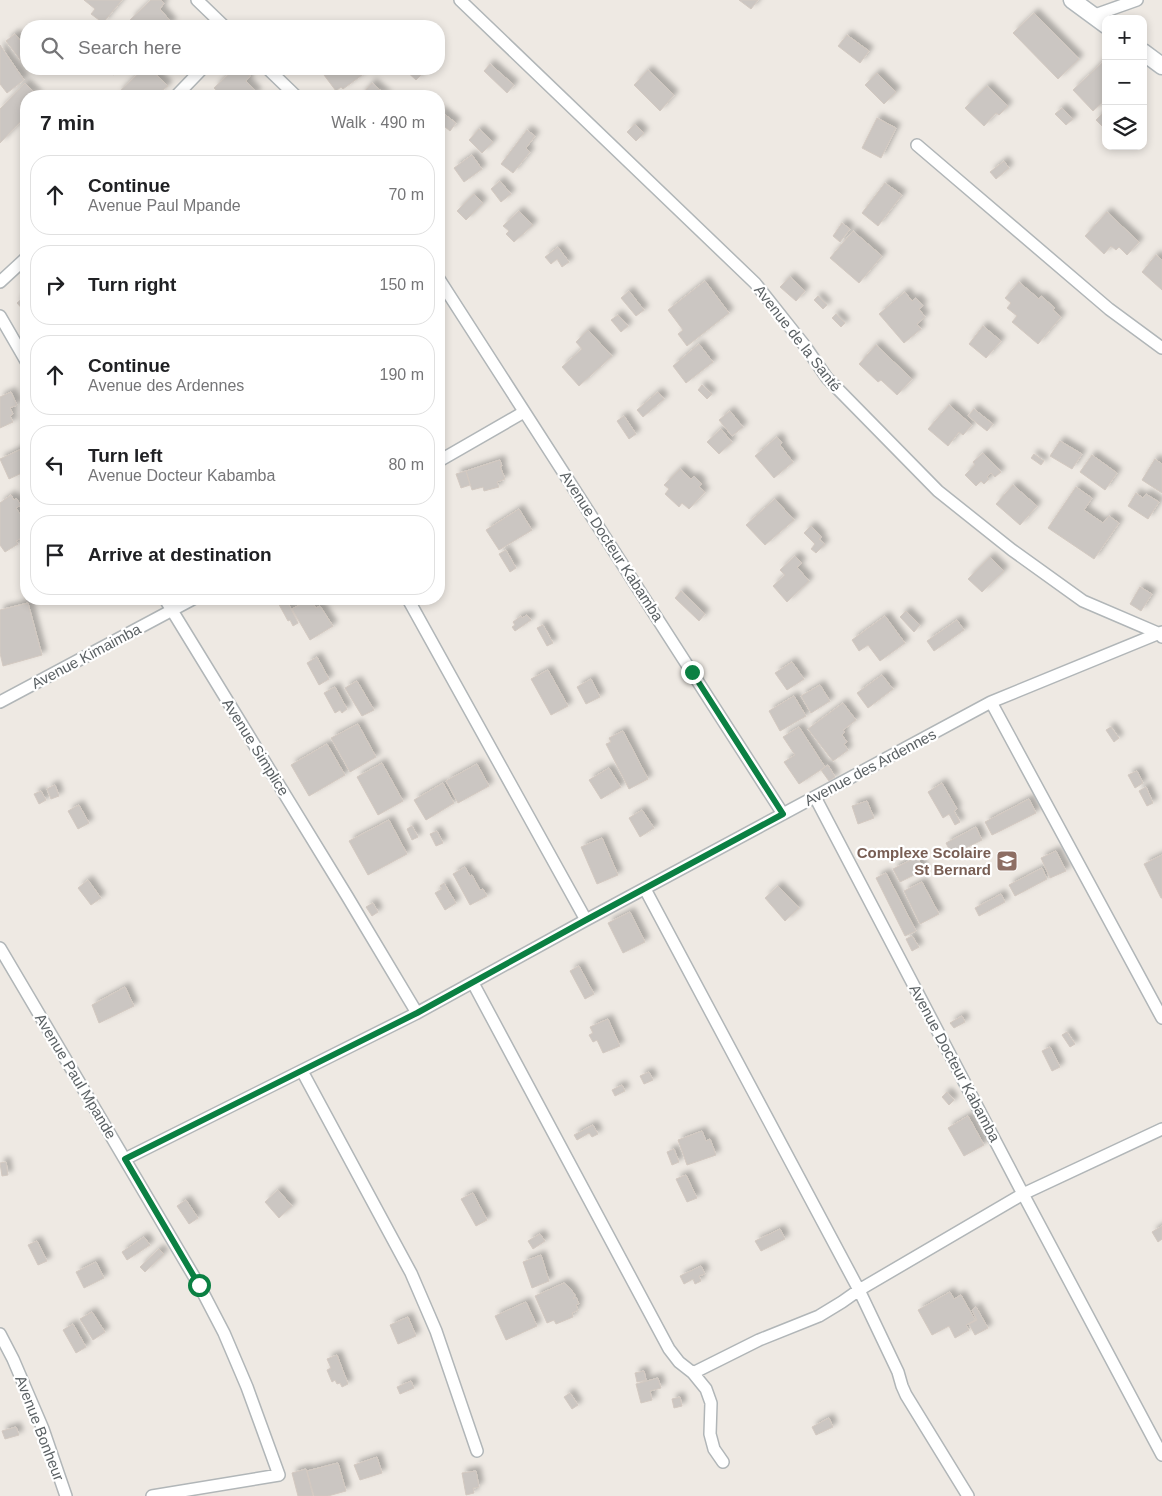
<!DOCTYPE html>
<html lang="en">
<head>
<meta charset="utf-8">
<style>
	body { margin:0; font-family:Arial,sans-serif; background:#f6f6f6; color:#202124 }
	.controls { position:absolute; right:15px; top:15px; display:grid; overflow:hidden; border-radius:10px; box-shadow:0 2px 8px #0003 }
	.controls button { width:45px; height:45px; display:grid; place-items:center; padding:0; border:0; border-bottom:1px solid #e0e0e0; background:#fff; color:#202124; font:25px sans-serif }
	.stop { position:absolute; width:15px; height:15px; margin:-11px; border:4px solid #0b8043; border-radius:50%; background:#fff }
	.stop.end { background:#0b8043; border-color:#fff; box-shadow:0 1px 5px #0008 }
	.list { margin:0; padding:0; list-style:none }
	h2 { display:flex; justify-content:space-between; align-items:center; height:65px; margin:0; padding:0 20px; font-size:21px }
	h2 small { font-size:16px; font-weight:400; color:#757577 }
	.list li { display:grid; grid-template-columns:32px 1fr auto; gap:15px; align-items:center; box-sizing:border-box; height:80px; margin:0 10px 10px; padding:0 10px; border:1px solid #e0e0e0; border-radius:20px }
	.list b { display:block; font-size:19px; white-space:nowrap }
	.list p { margin:0; font-size:16px; white-space:nowrap; color:#757577 }
	.list em { font-size:16px; font-style:normal; color:#757577 }
	.icon { flex:none; width:28px; height:28px; fill:none; stroke:currentColor; stroke-width:2; stroke-linecap:round; stroke-linejoin:round }
	.map { position:relative; flex:none; width:1162px; height:1496px; overflow:hidden }
	.search { position:absolute; background:#fff; box-shadow:0 2px 8px #0003; left:20px; top:20px; width:425px; height:55px; display:flex; align-items:center; gap:12px; box-sizing:border-box; padding:0 18px; border-radius:20px; color:#757577; font-size:19px }
	.panel { position:absolute; background:#fff; box-shadow:0 2px 8px #0003; left:20px; top:90px; width:425px; height:515px; border-radius:20px }
	.map>svg:first-child { display:block }
	.building { fill:#cbc6c2; stroke:#d3c9c1; filter:url(#shadow) }
	.lines { fill:none; stroke-linecap:round; stroke-linejoin:round }
	.street-casing { stroke:#b1b6b8; stroke-width:14 }
	.secondary-casing { stroke:#b2b8bb; stroke-width:19 }
	.street { stroke:#fff; stroke-width:11 }
	.secondary { stroke:#fff; stroke-width:16 }
	.route { stroke:#0b8043; stroke-width:6 }
	.labels { text-anchor:middle; dominant-baseline:central; stroke-width:4.5; stroke-linejoin:round; paint-order:stroke }
	.street-label { font-size:15px; fill:#5b6164; stroke:#fff }
	.education-label { font-size:15px; font-weight:bold; fill:#785e54; stroke:#fff; text-anchor:end }
</style>
</head>
<body>
<div class="map">
<svg width="1162" height="1496" viewBox="0 0 1162 1496">
	<defs>
		<filter id="shadow"><feDropShadow dx="4.5" dy="-4.5" stdDeviation="2.5" flood-color="#0004"/></filter>
	</defs>
	<rect width="100%" height="100%" fill="#eee9e3"/>
	<path class="building" d="M84,0H122L103,23L91,14L95,9Z
		M151,0H161L164,3L160,9L172,23L169,26H134L135,25L130,20Z
		M739,0H758L751,9Z
		M1034,13L1079,59L1058,79L1013,33Z
		M15,34L20,40L22,38L26,42V59L22,62L6,41Z
		M847,35L869,51L860,63L838,46Z
		M0,45L24,80L7,93L0,84Z
		M1105,60L1106,99L1093,111L1073,90Z
		M490,64L514,85L507,93L484,71Z
		M107,69H130L126,75L121,70L113,75Z
		M143,69H150L168,86L155,96H121L118,93Z
		M234,69L237,71L239,69H245L250,76L246,81L257,93L254,96H213L218,92L214,88Z
		M333,69H369V70L343,89L341,87L336,91L324,75Z
		M404,69H427L416,80Z
		M648,70L674,95L660,111L634,85Z
		M877,73L896,92L884,104L865,85Z
		M25,83L38,96H26V116L0,143V109Z
		M372,83L387,96H360Z
		M987,86L1008,106L999,115L996,113L984,126L965,108Z
		M1062,108L1073,119L1066,125L1055,114Z
		M439,110L456,123L450,131L439,122Z
		M1106,110V130L1096,120Z
		M877,118L896,128L881,158L862,148Z
		M635,124L644,133L636,141L627,132Z
		M479,129L493,142L482,153L469,140Z
		M527,130L535,136L526,148L530,152L513,173L501,164Z
		M472,155L482,169L464,182L454,168Z
		M1004,161L1009,168L996,179L990,172Z
		M500,181L511,194L501,202L491,189Z
		M885,183L902,195L878,226L862,213Z
		M474,194L483,203L466,220L457,211Z
		M519,211L533,225L514,242L506,234L509,231L503,226Z
		M1107,212L1139,242L1127,255L1119,247L1116,250L1111,246L1104,254L1085,236Z
		M842,223L850,229L840,242L833,236Z
		M853,231L882,256L859,283L830,258Z
		M558,247L569,262L562,267L557,259L551,264L545,257Z
		M1156,255L1162,260V290L1142,272Z
		M790,277L805,291L796,301L780,287Z
		M705,281L729,313L687,346L678,334L683,330L668,310Z
		M1019,282L1039,299L1041,296L1055,308L1053,310L1061,317L1038,344L1012,322L1017,316L1007,308L1011,303L1005,298Z
		M629,291L644,310L636,316L621,298Z
		M905,292L912,301L916,298L923,306L919,309L925,317L917,324L921,329L904,343L879,314Z
		M26,295V313L17,303Z
		M818,296L827,305L823,309L814,300Z
		M836,314L845,323L841,327L832,318Z
		M618,315L628,326L621,332L611,320Z
		M983,326L1001,341L986,358L969,344Z
		M588,330L612,356L579,386L562,367L582,349L576,342Z
		M699,344L713,362L686,383L673,366Z
		M876,345L912,379L897,395L881,380L878,382L859,364Z
		M702,385L712,394L707,399L698,390Z
		M11,392L17,405L10,408L13,414L10,416L13,422L0,428V397Z
		M658,392L664,399L643,417L637,410Z
		M949,405L972,425L963,435L959,432L948,446L928,429Z
		M974,409L993,424L987,431L968,416Z
		M730,411L743,427L732,436L719,420Z
		M624,416L636,434L629,439L617,421Z
		M721,429L732,442L719,454L707,442Z
		M777,437L782,443L780,445L793,462L774,478L755,456Z
		M1060,441L1082,454L1072,469L1050,456Z
		M26,447V471L9,479L0,459Z
		M983,453L1001,472L995,477L991,473L987,477L989,479L984,484L981,481L976,486L965,475L975,465L973,462Z
		M1034,454L1044,461L1041,465L1031,458Z
		M1092,455L1117,473L1105,490L1080,472Z
		M1155,459L1162,464V493L1142,480Z
		M500,460L502,466H500L505,479L497,482L499,487L484,491L483,487L472,490L466,471Z
		M680,469L691,479L694,476L702,484L699,487L705,492L689,509L682,503L679,507L665,494L669,489L664,485Z
		M466,471L470,485L461,488L456,474Z
		M1013,485L1037,506L1020,525L996,504Z
		M1076,487L1092,498L1084,510L1103,523L1109,516L1119,523L1094,559L1048,528Z
		M1136,493L1143,498L1146,494L1159,502L1148,519L1128,506Z
		M11,495L14,500L16,498L21,505L16,508L22,517L25,515L26,517V535L16,541L18,544L5,552L0,545V503Z
		M775,499L794,520L765,545L746,525Z
		M519,509L532,530L499,550L486,530Z
		M811,526L822,537L819,539L825,544L816,553L811,549L815,544L804,533Z
		M506,550L516,568L510,572L499,554Z
		M795,556L802,563L797,567L809,581L787,602L773,586L785,575L780,570Z
		M990,557L1004,571L982,592L968,579Z
		M1140,587L1152,594L1141,611L1130,604Z
		M681,591L705,614L699,621L675,598Z
		M276,599H286L298,623L293,626L290,620L288,621Z
		M310,599L316,608L320,606L333,626L310,640L292,609Z
		M28,603L42,655L3,666L0,653V610Z
		M906,611L920,625L914,632L900,617Z
		M527,615L531,620L515,631L512,627L515,625L513,622L521,616L522,618Z
		M885,616L905,643L880,661L868,645L859,651L852,640Z
		M957,620L964,630L934,651L927,641Z
		M543,625L553,643L547,646L537,628Z
		M317,657L329,679L319,685L307,663Z
		M792,662L804,679L787,690L775,673Z
		M548,670L568,706L551,715L531,679Z
		M882,675L893,689L868,708L857,693Z
		M591,679L600,697L586,704L577,687Z
		M357,681L374,710L362,716L345,688Z
		M820,685L830,701L811,713L801,696Z
		M335,687L347,709L342,713L340,710L335,713L324,693Z
		M794,696L806,716L780,731L769,711Z
		M843,703L856,720L843,730L845,732L842,735L847,742L844,744L848,750L833,761L808,729Z
		M358,724L376,757L350,772L331,738Z
		M799,727L825,767L799,784L784,762L795,755L783,737Z
		M1111,727L1119,738L1114,742L1106,730Z
		M623,731L648,779L629,789L606,744L611,742L609,738Z
		M327,744L345,775L309,796L291,765Z
		M382,763L403,801L378,815L357,777Z
		M477,764L489,786L458,803L446,781Z
		M828,765L835,777L829,781L821,770Z
		M609,768L621,787L601,799L589,780Z
		M1137,771L1143,783L1135,788L1128,775Z
		M443,783L454,803L426,820L414,800Z
		M942,783L957,809L954,811L960,822L955,825L949,814L943,818L928,792Z
		M55,785L59,796L51,799L47,789Z
		M1146,787L1153,803L1147,806L1139,791Z
		M41,791L46,800L39,804L34,794Z
		M1029,799L1036,813L992,835L985,822Z
		M867,801L874,818L858,824L852,806Z
		M79,805L89,823L78,829L68,811Z
		M642,810L654,828L640,837L629,818Z
		M389,820L407,854L368,875L349,841Z
		M412,826L418,837L412,840L407,829Z
		M976,827L982,840L952,855L946,843Z
		M437,831L443,843L436,846L430,834Z
		M602,838L618,875L597,884L581,847Z
		M1056,851L1066,871L1050,878L1041,858Z
		M1162,855V898H1161L1144,864Z
		M917,857L924,870L900,882L893,869Z
		M465,867L470,876L472,875L480,890L483,889L487,896L470,905L453,874Z
		M1042,868L1047,879L1015,896L1009,885Z
		M886,873L916,931L905,936L876,878Z
		M88,880L101,898L91,905L78,888Z
		M922,882L939,914L920,924L904,891Z
		M444,883L456,903L445,910L435,893L442,889L440,886Z
		M778,886L799,908L785,921L765,898Z
		M1001,894L1005,902L979,916L975,908Z
		M373,903L378,912L372,916L366,907Z
		M630,912L645,942L623,953L608,923Z
		M912,936L919,947L912,951L906,939Z
		M579,966L594,994L585,999L570,971Z
		M125,987L134,1006L99,1023L92,1005Z
		M962,1016L965,1022L954,1028L950,1023Z
		M608,1019L620,1046L603,1053L597,1040L593,1042L589,1035L593,1033L590,1027Z
		M1067,1032L1075,1044L1070,1047L1062,1035Z
		M1050,1047L1060,1067L1052,1071L1042,1051Z
		M649,1072L653,1080L644,1084L640,1076Z
		M622,1085L625,1091L615,1096L612,1090Z
		M947,1092L954,1100L949,1105L942,1097Z
		M968,1116L984,1145L964,1156L948,1128Z
		M593,1125L598,1134L592,1137L589,1133L577,1140L574,1135Z
		M702,1131L706,1141L710,1139L716,1155L687,1165L678,1140Z
		M674,1149L679,1162L672,1165L667,1152Z
		M6,1162L8,1175L2,1176L0,1163Z
		M686,1175L697,1198L687,1202L676,1179Z
		M278,1190L292,1206L279,1218L265,1202Z
		M473,1193L487,1220L476,1226L461,1199Z
		M186,1200L198,1218L189,1224L177,1206Z
		M1162,1226V1239L1158,1242L1152,1232Z
		M780,1229L785,1239L761,1251L755,1241Z
		M540,1234L545,1241L533,1249L528,1241Z
		M144,1237L150,1245L127,1260L122,1252Z
		M37,1241L47,1261L38,1265L28,1245Z
		M159,1249L164,1254L145,1272L140,1267Z
		M541,1255L549,1281L532,1288L523,1262Z
		M96,1262L104,1278L84,1288L76,1272Z
		M701,1266L705,1274L699,1276L701,1281L695,1284L693,1279L684,1284L680,1276Z
		M564,1283L570,1288L575,1295L573,1299L576,1297L579,1304L576,1305L578,1310L572,1313L573,1317L556,1324L554,1320L547,1323L535,1296Z
		M950,1292L954,1299L961,1295L975,1320L966,1325L969,1330L955,1338L949,1326L932,1335L918,1310Z
		M526,1302L537,1326L506,1340L495,1316Z
		M976,1307L988,1328L975,1335L969,1324L977,1320L972,1310Z
		M92,1312L105,1332L93,1340L80,1319Z
		M408,1317L416,1336L398,1344L390,1325Z
		M73,1324L86,1347L76,1353L63,1330Z
		M337,1355L348,1384L342,1387L340,1383L337,1384L335,1380L332,1382L327,1370L331,1368L327,1359Z
		M644,1371L646,1380L637,1382L635,1373Z
		M658,1378L661,1388L650,1391L652,1400L641,1403L636,1384Z
		M411,1381L414,1388L400,1394L397,1387Z
		M570,1393L578,1405L572,1409L564,1397Z
		M680,1397L682,1406L674,1408L672,1399Z
		M829,1418L833,1427L816,1435L812,1427Z
		M16,1427L19,1435L5,1439L2,1431Z
		M377,1457L382,1473L360,1480L354,1465Z
		M338,1463L346,1491L328,1496H314L307,1471Z
		M306,1469L313,1496H298L292,1473Z
		M476,1471L479,1487L473,1488L474,1493L466,1495L462,1473Z"/>
	<g class="lines">
		<g class="street-casing">
			<path id="street" d="M197,0L224,26
				M460,0L755,283L805,346L827,378L938,491L1012,550L1083,601L1160,634L1162,637
				M1092,16L1137,0
				M268,69L296,96
				M176,96L202,69
				M917,145L1109,309L1162,348
				M439,279L783,814
				M0,282L26,258
				M0,316L26,361
				M439,461L524,412
				M165,599L347,896L417,1013L586,920L991,702L1162,632
				M408,599L586,920
				M0,702L193,599
				M991,702L1162,1018
				M815,797L1023,1194L1162,1455
				M645,889L859,1290L898,1372L902,1386L906,1395L968,1496
				M0,948L199,1285L224,1333L247,1387L279,1475L152,1496
				M473,983L669,1349L679,1362L693,1373L706,1389L711,1403L710,1434L714,1449L723,1462
				M302,1071L411,1273L436,1331L477,1451
				M125,1159L417,1013
				M0,1334L13,1359L43,1429L66,1496
				M693,1373L759,1340L819,1316L842,1302L859,1290L1023,1194L1162,1129"/>
		</g>
		<g class="secondary-casing">
			<path id="secondary" d="M1072,0L1106,25
				M1143,52L1162,66"/>
		</g>
		<use href="#street" class="street"/>
		<use href="#secondary" class="secondary"/>
	</g>
	<g class="lines">
		<path class="route" d="M199,1285L125,1159L417,1013L586,920L783,814L692,672"/>
	</g>
	<defs>
		<g id="school-square" transform="scale(1.125)"><rect x="-9" y="-9" width="18" height="18" rx="4" fill="#8d6e63" stroke="#fff"/><path d="M0-5L7-2L0 1L-7-2ZM-4 1L0 2.5L4 1V4Q0 6-4 4Z" fill="#fff"/></g>
	</defs>
	<g fill-rule="evenodd">
		<use href="#school-square" x="1007" y="861"/>
	</g>
	<g class="labels">
		<g class="street-label">
			<text transform="translate(798 338) rotate(52)">Avenue de la Santé</text>
			<text transform="translate(612 546) rotate(57)">Avenue Docteur Kabamba</text>
			<text transform="translate(86 656) rotate(-28)">Avenue Kimaimba</text>
			<text transform="translate(256 747) rotate(58)">Avenue Simplice</text>
			<text transform="translate(870 767) rotate(-28)">Avenue des Ardennes</text>
			<text transform="translate(955 1063) rotate(62)">Avenue Docteur Kabamba</text>
			<text transform="translate(76 1076) rotate(59)">Avenue Paul Mpande</text>
			<text transform="translate(40 1428) rotate(69)">Avenue Bonheur</text>
		</g>
		<g class="education-label">
			<text x="991" y="852">Complexe Scolaire<tspan x="991" dy="17">St Bernard</tspan></text>
		</g>
	</g>
</svg>
<div class="controls">
<button>+</button>
<button>−</button>
<button><svg class="icon" aria-label="layers" viewBox="0 0 24 24"><path d="M12 4l9 5-9 5-9-5zM3 14l9 5 9-5"/></svg></button>
</div>
<div class="stop" style="left:199px;top:1285px"></div>
<div class="stop end" style="left:692px;top:672px"></div>
<div class="search"><svg class="icon" aria-label="search" viewBox="0 0 24 24"><circle cx="10" cy="10" r="6"/><path d="M15 15l6 6"/></svg>Search here</div>
<section class="panel">
<h2>7 min<small>Walk · 490 m</small></h2>
<ul class="list">
<li><svg class="icon" aria-label="ahead" viewBox="0 0 24 24"><path d="M12 20V5M6 11l6-6 6 6"/></svg><div><b>Continue</b><p>Avenue Paul Mpande</p></div><em>70 m</em></li>
<li><svg class="icon" aria-label="right" viewBox="0 0 24 24"><path d="M7 20v-9h11M14 6l5 5-5 5"/></svg><div><b>Turn right</b></div><em>150 m</em></li>
<li><svg class="icon" aria-label="ahead" viewBox="0 0 24 24"><path d="M12 20V5M6 11l6-6 6 6"/></svg><div><b>Continue</b><p>Avenue des Ardennes</p></div><em>190 m</em></li>
<li><svg class="icon" aria-label="left" viewBox="0 0 24 24"><path d="M17 20v-9H6M10 6l-5 5 5 5"/></svg><div><b>Turn left</b><p>Avenue Docteur Kabamba</p></div><em>80 m</em></li>
<li><svg class="icon" aria-label="arrive" viewBox="0 0 24 24"><path d="M6 21V4h12l-3 4 3 4H6"/></svg><div><b>Arrive at destination</b></div></li>
</ul>
</section>
</div>
</body>
</html>
